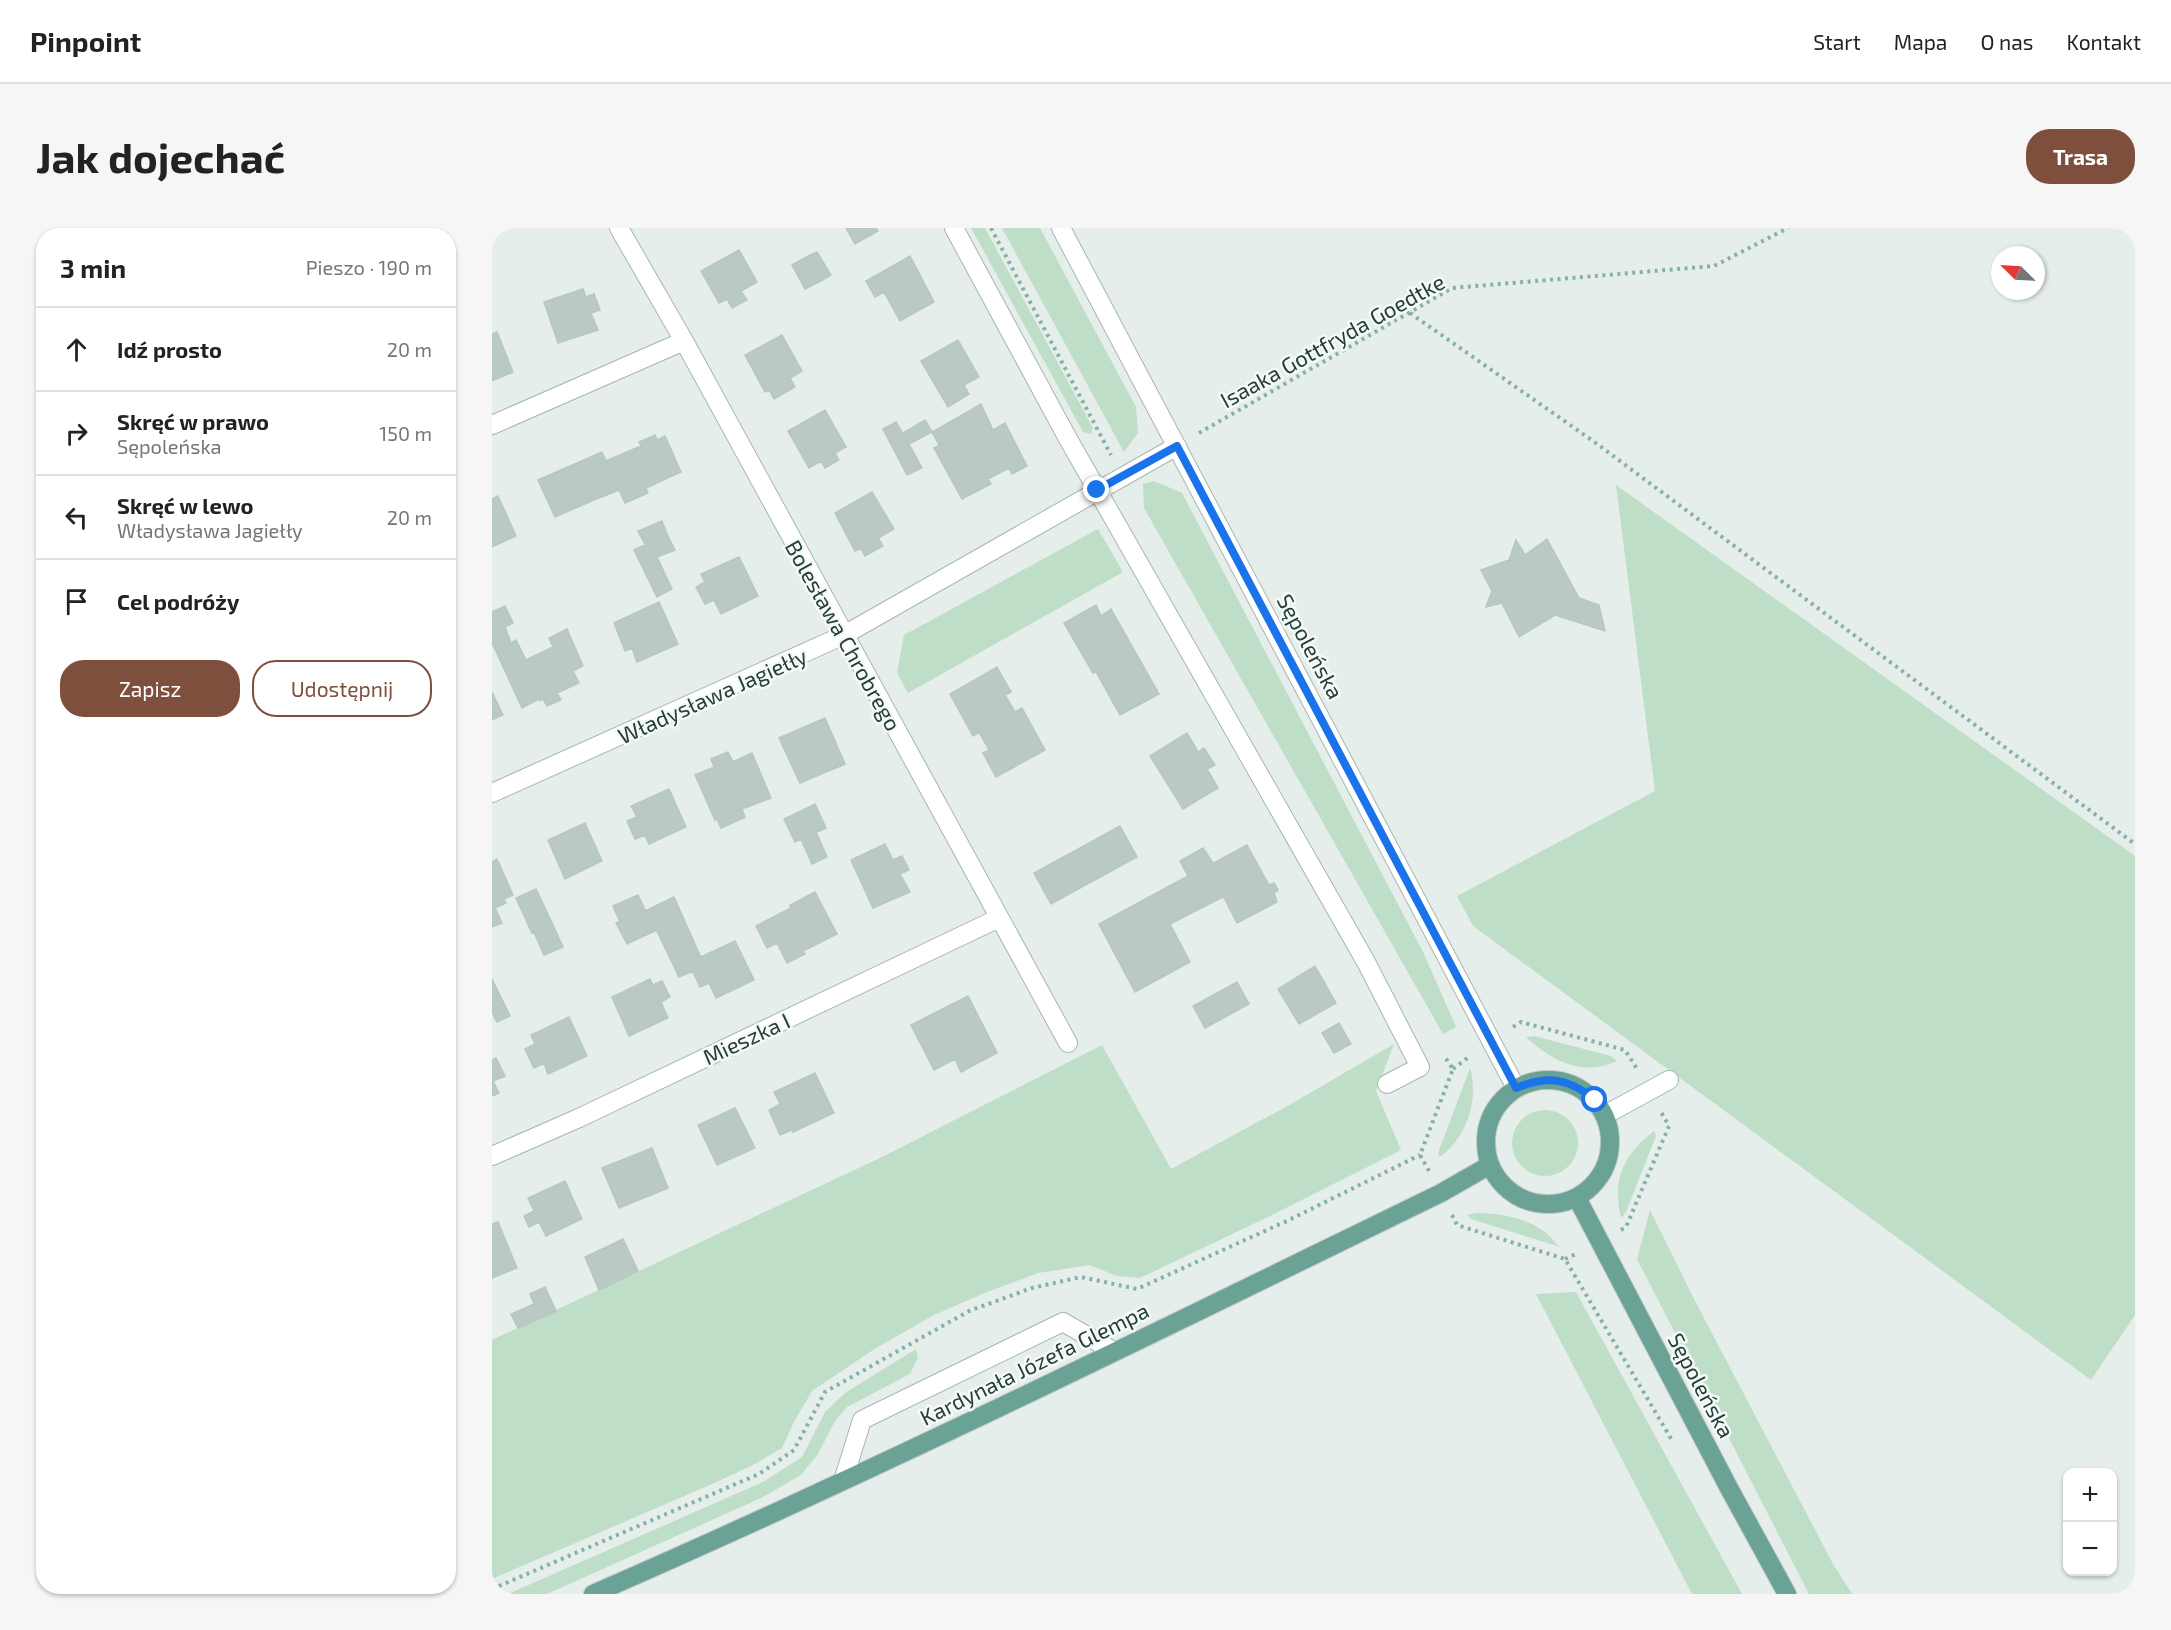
<!DOCTYPE html>
<html lang="pl">
<head>
<meta charset="utf-8">
<style>
	body { margin:0; font-family:"Exo 2",sans-serif; background:#f6f6f6; color:#222 }
	.controls { position:absolute; right:18px; bottom:18px; display:grid; overflow:hidden; border-radius:12px; box-shadow:0 2px 4px #0004 }
	.controls button { width:54px; height:54px; display:grid; place-items:center; padding:0; border:0; border-bottom:2px solid #e0e0e0; background:#fff; color:#222; font:30px sans-serif }
	.compass { position:absolute; left:1499px; top:18px; width:54px; height:54px; border-radius:50%; background:#fff; box-shadow:0 2px 4px #0004; rotate:294deg }
	.stop { position:absolute; width:18px; height:18px; margin:-14px; border:4px solid #1a73e8; border-radius:50%; background:#fff }
	.stop.end { background:#1a73e8; border-color:#fff; box-shadow:0 2px 6px #0008 }
	.list { margin:0; padding:0; list-style:none }
	h2 { display:flex; justify-content:space-between; align-items:center; height:78px; margin:0; padding:0 24px; font-size:26px }
	h2 small { font-size:20px; font-weight:400; color:#767676 }
	.list li { display:grid; grid-template-columns:39px 1fr auto; gap:18px; align-items:center; box-sizing:border-box; height:84px; padding:0 24px; border-top:2px solid #e0e0e0 }
	.list b { display:block; font-size:22px; white-space:nowrap }
	.list p { margin:0; font-size:20px; white-space:nowrap; color:#767676 }
	.list em { font-size:20px; font-style:normal; color:#767676 }
	.actions { display:flex; gap:12px; padding:18px 24px }
	.actions a { flex:1; padding:14px 0; border:2px solid #7f4f3e; border-radius:24px; text-align:center; font-size:21px; color:#7f4f3e }
	.actions .main { background:#7f4f3e; color:#fff }
	.icon { flex:none; width:33px; height:33px; fill:none; stroke:currentColor; stroke-width:2; stroke-linecap:round; stroke-linejoin:round }
	.map { position:relative; flex:none; width:1643px; height:1366px; overflow:hidden; border-radius:24px }
	header { display:flex; align-items:center; gap:36px; box-sizing:border-box; height:84px; padding:0 30px; background:#fff; border-bottom:2px solid #e0e0e0 }
	header strong { font-size:28px }
	nav { display:flex; gap:33px; margin-inline-start:auto; font-size:21px }
	.intro { display:flex; align-items:center; justify-content:space-between; box-sizing:border-box; height:144px; padding:0 36px }
	h1 { margin:0; font-size:42px }
	.button { padding:15px 27px; border-radius:24px; background:#7f4f3e; color:#fff; font-size:21px; font-weight:700 }
	main { display:flex; gap:36px; padding:0 36px }
	aside { flex:1; background:#fff; border-radius:24px; box-shadow:0 2px 4px #0004 }
	.map>svg:first-child { display:block }
	.green { fill:#bedec7 }
	.building { fill:#bac9c3; stroke:#b7c7c1; stroke-width:1.5 }
	.lines { fill:none; stroke-linecap:round; stroke-linejoin:round }
	.minor-casing { stroke:#a7b6b1; stroke-width:20 }
	.major-casing { stroke:#c2c9c7; stroke-width:20 }
	.path { stroke:#86b1a4; stroke-width:4; stroke-dasharray:3 4.5; stroke-linecap:butt }
	.minor { stroke:#fff; stroke-width:18 }
	.major { stroke:#6aa295; stroke-width:18 }
	.route { stroke:#1a73e8; stroke-width:8 }
	.labels { text-anchor:middle; dominant-baseline:central; stroke-width:5; stroke-linejoin:round; paint-order:stroke }
	.street-label { font-size:22px; fill:#243f38; stroke:#f5faf8 }
</style>
</head>
<body>
<header>
<strong>Pinpoint</strong>
<nav><a>Start</a><a>Mapa</a><a>O nas</a><a>Kontakt</a></nav>
</header>
<div class="intro"><h1>Jak dojechać</h1><a class="button">Trasa</a></div>
<main>
<aside>
<h2>3 min<small>Pieszo · 190 m</small></h2>
<ul class="list">
<li><svg class="icon" aria-label="ahead" viewBox="0 0 24 24"><path d="M12 20V5M6 11l6-6 6 6"/></svg><div><b>Idź prosto</b></div><em>20 m</em></li>
<li><svg class="icon" aria-label="right" viewBox="0 0 24 24"><path d="M7 20v-9h11M14 6l5 5-5 5"/></svg><div><b>Skręć w prawo</b><p>Sępoleńska</p></div><em>150 m</em></li>
<li><svg class="icon" aria-label="left" viewBox="0 0 24 24"><path d="M17 20v-9H6M10 6l-5 5 5 5"/></svg><div><b>Skręć w lewo</b><p>Władysława Jagiełły</p></div><em>20 m</em></li>
<li><svg class="icon" aria-label="arrive" viewBox="0 0 24 24"><path d="M6 21V4h12l-3 4 3 4H6"/></svg><div><b>Cel podróży</b></div></li>
</ul>
<div class="actions"><a class="main">Zapisz</a><a>Udostępnij</a></div>
</aside>
<div class="map">
<svg width="1643" height="1366" viewBox="0 0 1643 1366">
	<rect width="100%" height="100%" fill="#e5eeea"/>
	<path class="green" d="M479,0H493L601,200L599,206L591,204Z
		M510,0H548L644,179L646,205L632,224Z
		M662,253L690,265L931,724L964,799L951,806L652,280L651,256Z
		M1124,257L1643,628V1087L1599,1152L981,698L965,668L1163,563Z
		M606,301L631,344L416,465L405,445L412,407Z
		M1042,808L1119,828L1125,833C1090,849 1060,833 1034,809Z
		M902,816L884,863L909,922L780,987L648,1050L625,1048L598,1037L546,1045L495,1064L442,1087L384,1120L320,1163L302,1194L290,1220L261,1237L220,1256L0,1351V1112L390,929L610,817L679,941L799,876Z
		M978,840C987,872 975,909 948,929L946,925Z
		M1020 915a33 33 0 1 1 66 0a33 33 0 1 1-66 0Z
		M1162,903L1164,908L1134,984L1129,990C1120,952 1131,927 1162,903Z
		M1158,982L1201,1069L1341,1336L1360,1366H1317L1145,1031Z
		M984,985C1005,985 1032,989 1050,1002C1057,1006 1062,1014 1068,1019L979,991L975,987Z
		M1084,1064L1250,1366H1200L1044,1066Z
		M424,1121L426,1130L418,1146L355,1179L343,1193L326,1226L309,1247L269,1270L55,1366H16L271,1254L310,1229L333,1184L353,1165Z"/>
	<path class="building" d="M354,0H384L386,3L363,16Z
		M247,22L265,54L249,63L255,72L240,80L235,71L227,75L209,43Z
		M325,24L339,47L327,54L314,29Z
		M418,28L442,74L408,93L392,64L383,69L374,53Z
		M314,29L327,54L313,61L300,37Z
		M91,61L94,69L102,66L108,82L99,85L106,102L66,115L52,74Z
		M5,104L21,144L0,153V106Z
		M290,107L310,143L298,150L303,159L282,171L277,162L273,164L253,127Z
		M466,112L487,149L472,157L477,166L456,179L429,133Z
		M489,176L501,202L513,195L535,238L520,246L517,240L496,251L463,191Z
		M333,182L354,219L343,225L347,232L333,240L329,233L317,240L296,203Z
		M463,191L470,205L447,217L440,204Z
		M433,192L440,204L417,216L411,205Z
		M404,194L417,216L403,224L391,201Z
		M470,205L499,256L470,271L442,220Z
		M163,207L165,212L173,208L189,244L154,260L156,265L133,275L114,233L149,218L147,214Z
		M417,216L430,240L415,247L403,224Z
		M110,224L127,262L102,272L85,235Z
		M85,235L102,272L63,289L46,252Z
		M380,264L402,301L386,310L391,318L373,328L369,320L363,323L343,285Z
		M6,268L24,308L0,319V271Z
		M170,293L175,306L153,316L146,303Z
		M175,306L183,322L165,329L158,314Z
		M1055,311L1087,370L1107,377L1113,403L1063,387L1027,409L1010,375L994,379L1000,363L989,342L1017,332L1024,312L1033,327Z
		M158,314L180,361L165,369L142,322Z
		M247,329L266,368L229,386L222,372L213,376L204,359L213,354L209,346Z
		M167,374L186,416L145,434L140,420L133,423L122,395Z
		M604,377L609,388L619,381L667,466L628,487L604,444L601,445L572,395Z
		M13,378L21,395L13,399L19,415L24,412L30,424L9,434L0,415V384Z
		M75,401L91,438L81,443L87,455L65,465L69,472L55,478L51,471L48,473L47,471L30,480L9,434L30,424L34,432L61,419L57,410Z
		M505,439L519,464L513,467L523,484L481,508L458,466Z
		M0,464L11,487L0,492Z
		M530,480L553,522L504,549L491,525L497,522L487,504Z
		M333,490L353,536L308,555L287,510Z
		M695,505L706,524L712,520L723,537L715,541L726,560L691,581L658,528Z
		M236,524L241,534L260,525L279,570L250,581L253,589L229,600L225,591L223,592L203,547L222,539L219,531Z
		M177,561L194,599L157,616L153,607L143,611L135,593L145,589L139,578Z
		M323,576L334,600L318,607L307,584Z
		M307,584L318,607L303,614L292,591Z
		M93,595L110,633L73,651L56,612Z
		M628,598L645,629L559,676L542,645Z
		M324,604L335,629L320,636L309,611Z
		M393,616L401,632L410,628L417,642L408,646L418,664L381,680L359,632Z
		M755,617L777,657L782,655L786,662L782,665L785,674L745,695L716,638Z
		M711,620L721,635L716,638L731,669L678,696L698,734L643,764L607,696L696,648L688,633Z
		M5,631L21,667L12,671L14,675L3,680L10,695L0,699V634Z
		M44,661L60,695L40,705L24,670Z
		M323,664L345,706L311,723L313,726L295,735L285,715L275,720L264,698L299,680L298,677Z
		M146,667L153,682L128,694L121,678Z
		M182,669L206,723L194,729L201,743L187,749L155,682Z
		M155,682L165,702L135,716L124,695Z
		M60,695L71,719L52,727L42,704Z
		M243,713L262,752L224,770L217,755L208,759L194,729L206,723L209,729Z
		M823,738L844,775L807,796L786,761Z
		M0,751L18,788L5,794L0,784Z
		M158,751L161,757L170,753L178,769L169,774L176,790L137,808L120,769Z
		M745,754L757,776L713,800L701,778Z
		M476,768L505,825L469,844L463,831L442,842L419,797Z
		M77,789L95,828L56,846L52,835L42,840L33,821L43,816L39,807Z
		M847,795L859,816L842,825L830,805Z
		M4,830L13,848L1,853L7,865L0,868V832Z
		M323,845L342,885L301,904L300,902L288,907L277,882L288,876L282,864Z
		M243,880L263,920L225,937L206,897Z
		M160,920L176,960L127,980L110,940Z
		M73,953L90,991L54,1008L47,994L37,999L32,988L42,983L36,970Z
		M6,994L25,1040L0,1050V996Z
		M131,1011L146,1043L107,1062L93,1029Z
		M53,1059L64,1083L26,1100L19,1086L42,1076L38,1066Z"/>
	<g class="lines">
		<g class="minor-casing">
			<path id="minor" d="M127,0L192,113L576,815
				M462,0L575,209L874,734L928,839L895,856
				M569,0L1024,860
				M0,197L192,113
				M0,565L352,407L685,218
				M1113,887L1177,852
				M0,928L87,890L507,690
				M351,1253L370,1192L571,1094L623,1124"/>
		</g>
		<g class="major-casing">
			<path id="major" d="M994 914a62 62 0 1 1 124 0a62 62 0 1 1-124 0Z
				M1085,970L1238,1262L1295,1366
				M101,1366C388,1241 668,1102 949,965L998,937"/>
		</g>
		<path class="path" d="M499,0L619,227
			M918,85L1101,213L1643,616
			M707,205L960,60L1222,38L1296,0
			M1021,799L1029,794L1133,822L1145,841
			M961,841L978,828
			M937,943L928,927L961,841L953,829
			M960,987L965,997L1073,1031L1181,1214
			M1129,1002L1134,999L1177,898L1169,884
			M1073,1031L1086,1025
			M0,1361L267,1246L302,1222L333,1164L477,1083L540,1060L589,1049L645,1061L797,992L928,927"/>
		<use href="#minor" class="minor"/>
		<use href="#major" class="major"/>
	</g>
	<g class="lines">
		<path class="route" d="M605,262L685,218L1024,860C1056,847 1077,850 1103,872"/>
	</g>
	<g class="labels">
		<g class="street-label">
			<text transform="translate(840 112) rotate(-29)">Isaaka Gottfryda Goedtke</text>
			<text transform="translate(352 407) rotate(61)">Bolesława Chrobrego</text>
			<text transform="translate(819 418) rotate(62)">Sępoleńska</text>
			<text transform="translate(220 467) rotate(-24)">Władysława Jagiełły</text>
			<text transform="translate(254 810) rotate(-25)">Mieszka I</text>
			<text transform="translate(542 1135) rotate(-26)">Kardynała Józefa Glempa</text>
			<text transform="translate(1210 1157) rotate(62)">Sępoleńska</text>
		</g>
	</g>
</svg>
<div class="controls">
<button>+</button>
<button>−</button>
</div>
<svg class="compass" viewBox="-18 -18 36 36"><path d="M0-13l5 13h-10z" fill="#e53935"/><path d="M0 13l5-13h-10z" fill="#767676"/></svg>
<div class="stop" style="left:1103px;top:872px"></div>
<div class="stop end" style="left:605px;top:262px"></div>
</div>
</main>
</body>
</html>
